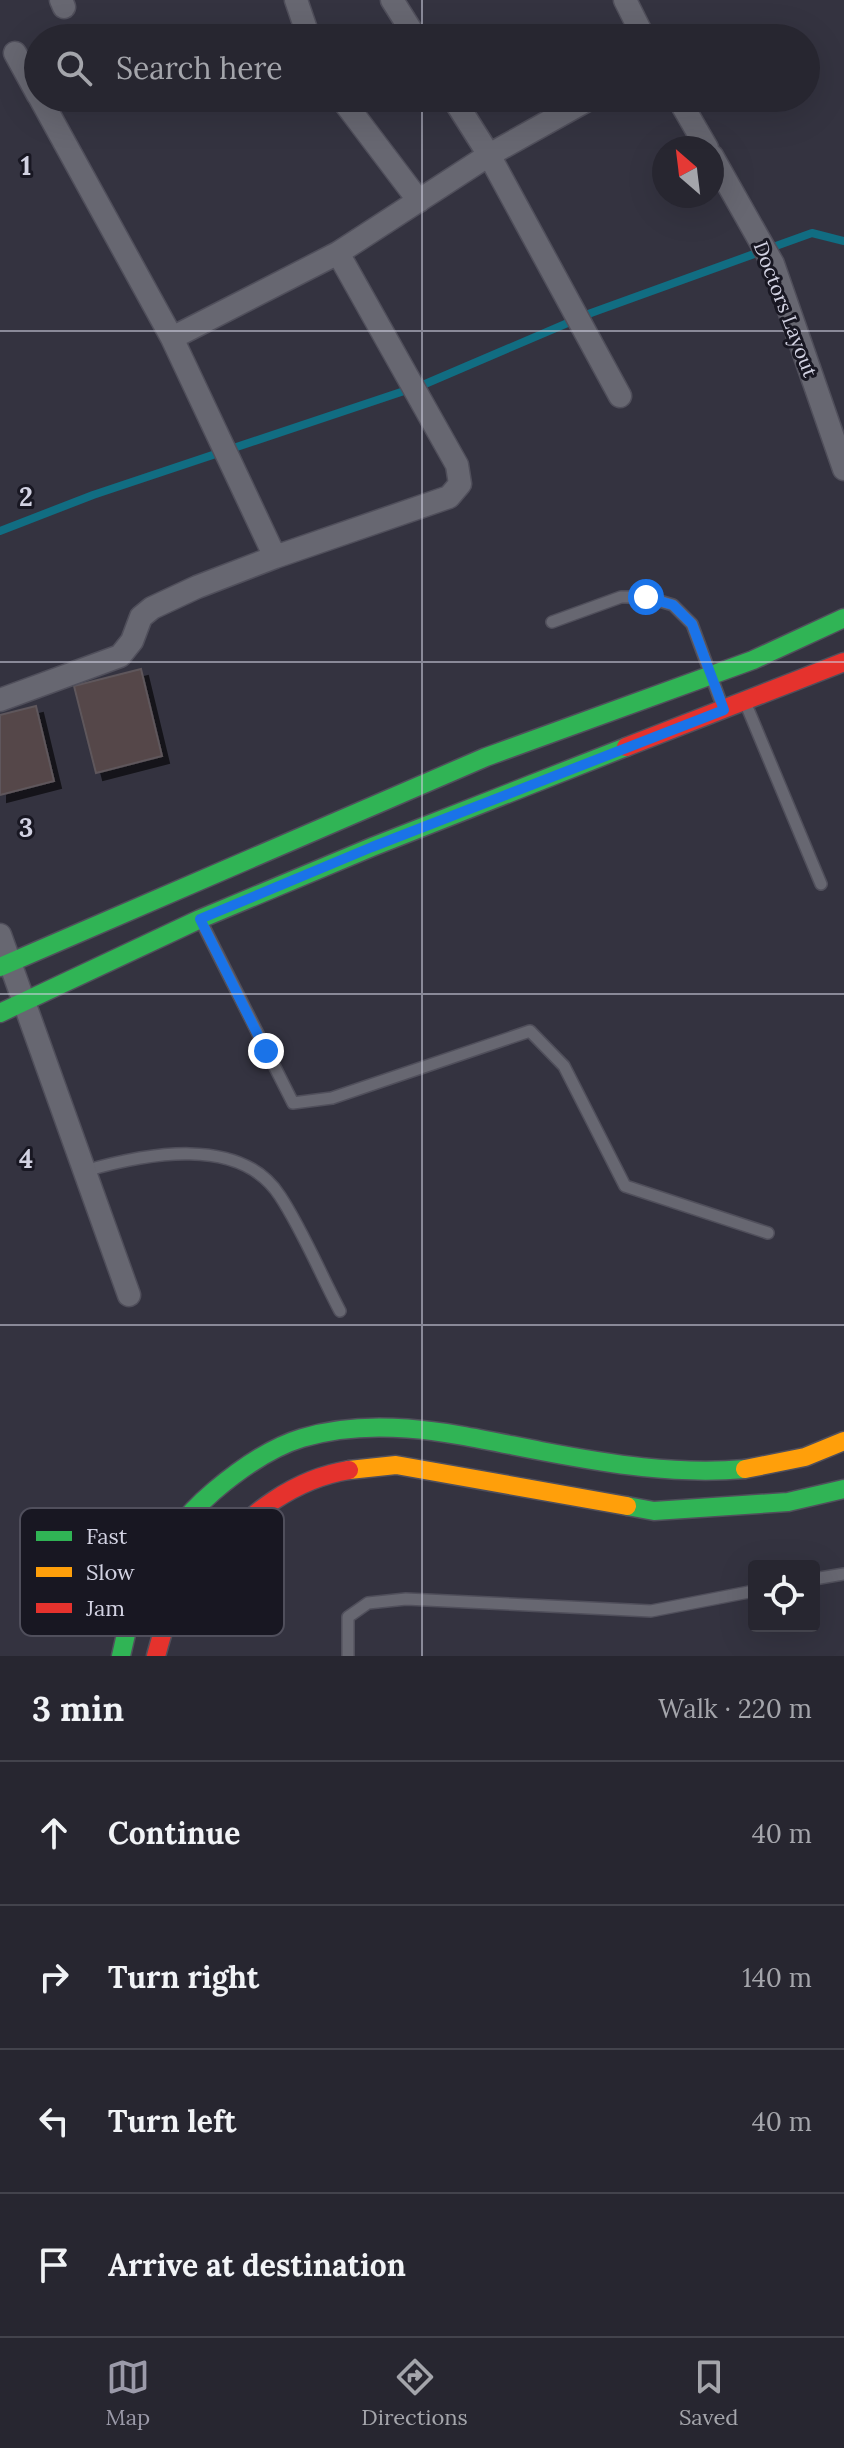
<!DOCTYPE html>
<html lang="en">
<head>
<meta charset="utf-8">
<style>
	body { margin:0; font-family:Lora,serif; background:#33323c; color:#f1f3f6 }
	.controls { position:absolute; right:24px; bottom:24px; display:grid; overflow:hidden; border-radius:8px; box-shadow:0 8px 32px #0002 }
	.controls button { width:72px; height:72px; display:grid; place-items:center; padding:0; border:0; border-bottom:2px solid #43434c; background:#272630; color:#f1f3f6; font:40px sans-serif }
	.compass { position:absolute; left:652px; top:136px; width:72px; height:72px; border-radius:50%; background:#272630; box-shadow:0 8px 32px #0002; rotate:332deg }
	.stop { position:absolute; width:24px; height:24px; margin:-18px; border:6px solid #1a73e8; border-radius:50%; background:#fff }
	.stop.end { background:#1a73e8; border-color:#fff; box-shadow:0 2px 8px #0008 }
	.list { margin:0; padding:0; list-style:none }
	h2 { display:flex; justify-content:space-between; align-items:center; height:104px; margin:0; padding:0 32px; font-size:34px }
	h2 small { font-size:26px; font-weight:400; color:#a4a5ab }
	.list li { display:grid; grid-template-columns:52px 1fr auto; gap:24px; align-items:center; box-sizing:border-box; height:144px; padding:0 32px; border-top:2px solid #43434c }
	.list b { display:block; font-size:30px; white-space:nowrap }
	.list em { font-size:26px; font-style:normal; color:#a4a5ab }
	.icon { flex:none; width:44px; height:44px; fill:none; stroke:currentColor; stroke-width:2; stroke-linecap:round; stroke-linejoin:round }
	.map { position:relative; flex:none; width:844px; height:1656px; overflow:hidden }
	.search { position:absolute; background:#272630; box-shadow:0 8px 32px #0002; left:24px; right:24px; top:24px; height:88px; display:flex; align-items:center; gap:20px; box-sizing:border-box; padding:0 28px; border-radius:44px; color:#a4a5ab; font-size:30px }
	.sheet { height:680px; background:#272630 }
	nav { display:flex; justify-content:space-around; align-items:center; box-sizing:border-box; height:112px; border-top:2px solid #43434c; background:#272630; font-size:22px; color:#a4a5ab }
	nav a { display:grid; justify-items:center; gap:4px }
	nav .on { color:#9b9aa9 }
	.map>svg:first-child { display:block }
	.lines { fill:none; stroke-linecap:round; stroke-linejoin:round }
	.stream { stroke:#116d82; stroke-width:8 }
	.building { fill:#554748; stroke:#5e575b; stroke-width:2; filter:url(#shadow) }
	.lane-casing { stroke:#504f5b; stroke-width:14 }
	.street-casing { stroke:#504f5b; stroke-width:25 }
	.fast-casing { stroke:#504f5b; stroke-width:21 }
	.slow-casing { stroke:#504f5b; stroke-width:21 }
	.jam-casing { stroke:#504f5b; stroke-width:21 }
	.lane { stroke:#676771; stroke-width:11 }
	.street { stroke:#676771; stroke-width:22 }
	.fast { stroke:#30b455; stroke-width:18 }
	.slow { stroke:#ff9f0a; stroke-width:18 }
	.jam { stroke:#e5322d; stroke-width:18 }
	.route { stroke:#1a73e8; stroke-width:10 }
	.grid { fill:none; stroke:#d2d2e2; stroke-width:2; stroke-opacity:0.55 }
	.labels { text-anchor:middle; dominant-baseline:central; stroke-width:6; stroke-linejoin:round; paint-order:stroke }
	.street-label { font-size:20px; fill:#d2d2e2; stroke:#181722 }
	.key { fill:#181722; stroke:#504f5c; stroke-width:2 }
	.key-label { font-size:22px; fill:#d2d2e2 }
	.grid-label { font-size:26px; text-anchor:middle; font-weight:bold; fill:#d2d2e2; stroke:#181722; stroke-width:6; stroke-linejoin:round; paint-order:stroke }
</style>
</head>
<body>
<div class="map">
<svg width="844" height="1656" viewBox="0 0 844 1656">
	<defs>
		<filter id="shadow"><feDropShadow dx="7" dy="7" stdDeviation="0" flood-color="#0009"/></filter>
	</defs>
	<rect width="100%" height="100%" fill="#343340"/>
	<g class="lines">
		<path class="stream" d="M0,531L93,495L425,384L591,313L812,233L844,241"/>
	</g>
	<path class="building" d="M141,669L162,756L96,773L74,686Z
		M36,706L54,781L0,795V715Z"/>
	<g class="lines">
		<g class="lane-casing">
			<path id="lane" d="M552,622L621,597H646L673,605L692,624L723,708
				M745,702L821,884
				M200,919L293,1103L332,1098L530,1031L564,1066L625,1186L768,1233
				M85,1171C144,1154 240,1134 280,1196C303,1231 320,1273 340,1311
				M814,1579L844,1574
				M348,1656V1617L368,1603L406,1599L651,1611L754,1591"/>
		</g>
		<g class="street-casing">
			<path id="street" d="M61,0L64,7
				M296,0L309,38
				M392,0L416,38
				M625,0L644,38
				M15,53L38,95
				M40,98L172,338
				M341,98L419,201
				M453,98L489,155L620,396
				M678,98L707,148
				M712,156L773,264L844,469
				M275,557L172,338L338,253L489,155L591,98
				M0,700L120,656L132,641L141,617L152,608L197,587L275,557L449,497L460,484L457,465L338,253
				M0,935L129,1295"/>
		</g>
		<g class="fast-casing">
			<path id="fast" d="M0,967L486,757L753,660L844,618
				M0,1013L200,919L372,847L626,747
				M627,1506L654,1511L788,1502L844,1489
				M121,1656C134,1591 163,1534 214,1491C240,1469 269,1448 302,1438C381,1414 463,1436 541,1451C609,1464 676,1475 745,1469"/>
		</g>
		<g class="slow-casing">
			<path id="slow" d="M745,1469L805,1457L844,1441
				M349,1470L396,1465L627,1506"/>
		</g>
		<g class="jam-casing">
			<path id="jam" d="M626,747L844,662
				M156,1656C162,1634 168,1611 180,1592C189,1577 201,1566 213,1554C250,1514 293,1479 349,1470"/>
		</g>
		<use href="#lane" class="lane"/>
		<use href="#street" class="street"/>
		<use href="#fast" class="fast"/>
		<use href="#slow" class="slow"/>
		<use href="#jam" class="jam"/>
	</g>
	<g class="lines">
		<path class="route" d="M266,1051L200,919L372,847L724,710L692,624L673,605L646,597"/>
	</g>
	<path class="grid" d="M422,0V38M422,98V1656M0,331H844M0,662H844M0,994H844M0,1325H844"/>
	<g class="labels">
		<g class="street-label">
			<text transform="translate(786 309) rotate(69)">Doctors Layout</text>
		</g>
	</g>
	<rect x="20" y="1508" width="264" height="128" rx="12" class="key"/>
	<rect x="36" y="1531" width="36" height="10" fill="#30b455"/>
	<rect x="36" y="1567" width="36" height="10" fill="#ff9f0a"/>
	<rect x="36" y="1603" width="36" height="10" fill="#e5322d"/>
	<g class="key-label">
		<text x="86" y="1544">Fast</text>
		<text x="86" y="1580">Slow</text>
		<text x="86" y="1616">Jam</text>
	</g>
	<g class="grid-label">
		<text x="26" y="175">1</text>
		<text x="26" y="506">2</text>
		<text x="26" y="837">3</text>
		<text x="26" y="1168">4</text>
	</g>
</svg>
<div class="controls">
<button><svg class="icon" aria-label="locate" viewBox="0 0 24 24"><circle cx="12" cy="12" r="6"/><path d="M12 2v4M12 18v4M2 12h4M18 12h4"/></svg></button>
</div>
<svg class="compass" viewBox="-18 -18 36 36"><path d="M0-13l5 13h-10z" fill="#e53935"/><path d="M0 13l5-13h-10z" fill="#a4a5ab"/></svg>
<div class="stop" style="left:646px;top:597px"></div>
<div class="stop end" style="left:266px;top:1051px"></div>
<div class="search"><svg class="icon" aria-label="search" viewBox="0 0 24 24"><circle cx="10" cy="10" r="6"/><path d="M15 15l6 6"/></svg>Search here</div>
</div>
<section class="sheet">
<h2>3 min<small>Walk · 220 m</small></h2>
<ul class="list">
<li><svg class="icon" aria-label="ahead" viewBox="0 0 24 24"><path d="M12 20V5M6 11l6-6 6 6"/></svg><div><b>Continue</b></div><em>40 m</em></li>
<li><svg class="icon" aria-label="right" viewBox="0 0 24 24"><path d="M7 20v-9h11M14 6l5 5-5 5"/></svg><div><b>Turn right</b></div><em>140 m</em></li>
<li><svg class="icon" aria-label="left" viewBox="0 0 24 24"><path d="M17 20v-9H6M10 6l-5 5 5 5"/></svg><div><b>Turn left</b></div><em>40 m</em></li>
<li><svg class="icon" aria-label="arrive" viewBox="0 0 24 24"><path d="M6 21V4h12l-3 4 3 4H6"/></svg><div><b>Arrive at destination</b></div></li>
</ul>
</section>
<nav>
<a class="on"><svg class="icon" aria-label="map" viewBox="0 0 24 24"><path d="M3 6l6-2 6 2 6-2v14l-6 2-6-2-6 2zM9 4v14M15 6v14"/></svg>Map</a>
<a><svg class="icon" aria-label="directions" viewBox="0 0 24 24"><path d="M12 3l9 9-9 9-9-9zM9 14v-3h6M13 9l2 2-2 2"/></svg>Directions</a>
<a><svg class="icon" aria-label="saved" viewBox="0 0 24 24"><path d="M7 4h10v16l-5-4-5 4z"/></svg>Saved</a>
</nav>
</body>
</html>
